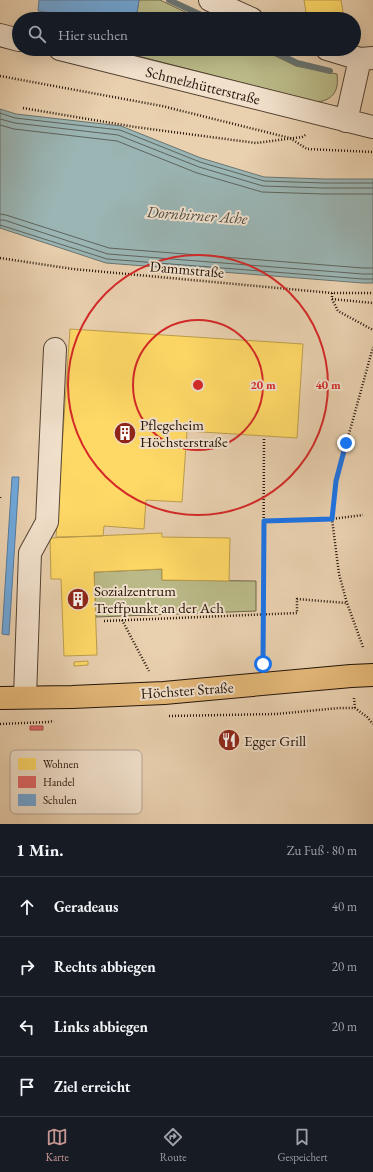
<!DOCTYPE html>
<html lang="de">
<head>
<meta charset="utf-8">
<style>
	body { margin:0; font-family:"EB Garamond",serif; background:#242831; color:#f1f3f6 }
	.stop { position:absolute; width:12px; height:12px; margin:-9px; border:3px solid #1a73e8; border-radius:50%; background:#fff }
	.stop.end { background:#1a73e8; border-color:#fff; box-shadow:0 1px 4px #0008 }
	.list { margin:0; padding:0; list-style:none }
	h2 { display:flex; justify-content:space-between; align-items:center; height:52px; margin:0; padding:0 16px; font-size:17px }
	h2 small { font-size:13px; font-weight:400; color:#9ea1a6 }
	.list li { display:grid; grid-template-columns:26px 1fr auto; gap:12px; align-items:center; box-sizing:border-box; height:60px; padding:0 16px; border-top:1px solid #363941 }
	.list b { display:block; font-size:15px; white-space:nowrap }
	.list em { font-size:13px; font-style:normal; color:#9ea1a6 }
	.icon { flex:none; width:22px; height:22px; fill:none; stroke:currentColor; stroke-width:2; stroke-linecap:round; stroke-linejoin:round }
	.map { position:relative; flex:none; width:373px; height:824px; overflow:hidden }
	.search { position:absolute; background:#171b24; box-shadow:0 4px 16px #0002; left:12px; right:12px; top:12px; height:44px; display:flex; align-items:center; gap:10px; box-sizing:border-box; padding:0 14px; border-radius:22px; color:#9ea1a6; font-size:15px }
	.sheet { height:292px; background:#171b24 }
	nav { display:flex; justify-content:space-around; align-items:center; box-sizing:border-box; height:56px; border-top:1px solid #363941; background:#171b24; font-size:11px; color:#9ea1a6 }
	nav a { display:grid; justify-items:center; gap:2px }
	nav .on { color:#c59692 }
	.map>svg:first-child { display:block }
	.green { fill:#baba88; stroke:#6e6648 }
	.water { fill:#9ab5b4; stroke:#6a7470 }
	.homes { fill:#ffd966; stroke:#bd9e4a }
	.shops { fill:#e06666; stroke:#a74d4a }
	.schools { fill:#6fa8dc; stroke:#587b9d }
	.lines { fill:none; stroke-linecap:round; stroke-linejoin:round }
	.shore { stroke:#5e645e; stroke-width:1 }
	.stream { stroke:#6a7470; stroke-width:6 }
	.minor-casing { stroke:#544232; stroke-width:24 }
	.major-casing { stroke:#231309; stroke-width:24 }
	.path { stroke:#231309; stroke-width:2.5; stroke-dasharray:1 2; stroke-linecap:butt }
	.minor { stroke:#f1e0cb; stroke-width:22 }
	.major { stroke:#e4b878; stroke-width:22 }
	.route { stroke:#1a73e8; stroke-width:5 }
	.ring { fill:none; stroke:#d62828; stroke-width:2 }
	.labels { text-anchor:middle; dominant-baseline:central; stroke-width:4; stroke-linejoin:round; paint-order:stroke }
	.street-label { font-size:15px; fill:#231309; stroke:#f1e0cb }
	.poi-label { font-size:15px; fill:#231309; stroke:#f1e0cb; text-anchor:start }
	.water-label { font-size:16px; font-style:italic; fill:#4d4c45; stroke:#f1e0cb }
	.key { fill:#f1e0cb; stroke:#b3a291; stroke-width:1 }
	.key-label { font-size:11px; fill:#231309 }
	.centre { fill:#d62828; stroke:#f1e0cb; stroke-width:2 }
	.ring-label { font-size:12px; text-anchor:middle; font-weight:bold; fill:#d62828; stroke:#f1e0cb; stroke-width:4; stroke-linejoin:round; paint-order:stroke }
</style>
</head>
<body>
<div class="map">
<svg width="373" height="824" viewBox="0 0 373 824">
	<rect width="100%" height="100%" fill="#e9d0af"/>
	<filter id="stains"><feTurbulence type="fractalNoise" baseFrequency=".005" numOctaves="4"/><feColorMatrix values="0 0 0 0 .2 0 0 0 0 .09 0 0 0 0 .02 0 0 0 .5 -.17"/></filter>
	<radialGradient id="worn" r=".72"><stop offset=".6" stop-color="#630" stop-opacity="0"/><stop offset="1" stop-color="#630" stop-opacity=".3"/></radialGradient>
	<path class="green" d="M139,0H160L200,19H136Z
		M131,49H261L296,66L337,74C339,90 334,100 317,102L130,54Z
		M162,569V580L256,581V611L96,617L94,572Z"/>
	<path class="water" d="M0,109L16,114L121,126L201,158L264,177L324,179H373V283H363L106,263L0,228Z"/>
	<path class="homes" d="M304,0H341L344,18L307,19Z
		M70,329L303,344L297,438L187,431L182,502L146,500L144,529L104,526L103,536L56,537Z
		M162,533V537L230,538L229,581L162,580V569L94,572L97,655L64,656L61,579H51L50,538Z
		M88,661V665L74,666V662Z"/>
	<path class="shops" d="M30,726H43V730H30Z"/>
	<path class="schools" d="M39,0H139L136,19H92L38,11Z
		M12,477H19L9,635L2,634Z"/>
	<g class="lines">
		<path class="shore" d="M0,113L15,118L120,130L200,162L264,181L324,183H373
			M0,119L15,123L118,135L199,167L263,186L324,188H373
			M0,125L14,129L117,141L197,173L262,192L324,194H373
			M0,214L6,215L109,248L363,268H373
			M0,220H4L108,254L363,274H373
			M0,225L107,259L363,279H373"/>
		<path class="stream" d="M169,0L210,19
			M269,49L297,63L330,71"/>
		<g class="minor-casing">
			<path id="minor" d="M210,0L252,19
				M0,35L19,40
				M60,49L373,127
				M327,49L360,59L373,58
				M346,121L360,59
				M25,697L30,553L47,522L55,349"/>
		</g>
		<g class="major-casing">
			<path id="major" d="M0,698L72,697L164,693L351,676L373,675"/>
		</g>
		<path class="path" d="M0,76L162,106L290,138L307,149L373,152
			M23,108L135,127L256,143L302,137L307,134
			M0,258L73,269L332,293H373
			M332,293V299L338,311L373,330
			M332,299L373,303
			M0,497V499
			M264,521L332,519L363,515
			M122,620L149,671
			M104,621L297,613V599L347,603
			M363,647L347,603L339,574L332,519L336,481L373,347
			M263,662L264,439
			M354,698L355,708
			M169,716L276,714L339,708H355L367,717L373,724
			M0,724L48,722L54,721"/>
		<use href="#minor" class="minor"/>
		<use href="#major" class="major"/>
	</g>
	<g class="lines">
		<path class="route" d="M263,664L264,521L332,519L336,481L346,443"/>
	</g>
	<g class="ring">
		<circle cx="198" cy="385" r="65"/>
		<circle cx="198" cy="385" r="130"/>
	</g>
	<defs>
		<g id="building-disc" transform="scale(1.15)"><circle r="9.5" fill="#8f2418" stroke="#f1e0cb"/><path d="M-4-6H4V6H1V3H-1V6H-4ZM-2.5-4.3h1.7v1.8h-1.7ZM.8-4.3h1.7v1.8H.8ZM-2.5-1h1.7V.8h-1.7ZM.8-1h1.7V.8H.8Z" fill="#fff"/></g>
		<g id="restaurant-disc" transform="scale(1.15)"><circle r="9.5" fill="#8f2418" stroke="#f1e0cb"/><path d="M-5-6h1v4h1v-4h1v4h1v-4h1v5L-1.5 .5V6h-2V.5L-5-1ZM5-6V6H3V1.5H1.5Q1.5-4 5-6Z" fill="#fff"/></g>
	</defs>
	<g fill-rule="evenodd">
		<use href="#building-disc" x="125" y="433"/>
		<use href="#building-disc" x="78" y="599"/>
		<use href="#restaurant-disc" x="229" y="740"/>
	</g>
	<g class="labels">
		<g class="street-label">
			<text transform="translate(203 85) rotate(14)">Schmelzhütterstraße</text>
			<text transform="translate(187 269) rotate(5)">Dammstraße</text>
			<text transform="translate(187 690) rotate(-4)">Höchster Straße</text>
		</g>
		<g class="poi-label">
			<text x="140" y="424">Pflegeheim<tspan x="140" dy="17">Höchsterstraße</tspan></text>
			<text x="94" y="590">Sozialzentrum<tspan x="94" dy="17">Treffpunkt an der Ach</tspan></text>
			<text x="244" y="740">Egger Grill</text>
		</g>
		<g class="water-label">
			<text transform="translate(197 215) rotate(4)">Dornbirner Ache</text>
		</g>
	</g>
	<rect x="10" y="750" width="132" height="64" rx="6" class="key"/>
	<rect x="18" y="758" width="18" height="12" fill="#ffd966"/>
	<rect x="18" y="776" width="18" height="12" fill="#e06666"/>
	<rect x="18" y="794" width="18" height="12" fill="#6fa8dc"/>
	<g class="key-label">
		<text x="43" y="768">Wohnen</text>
		<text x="43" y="786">Handel</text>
		<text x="43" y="804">Schulen</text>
	</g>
	<circle cx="198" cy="385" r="6" class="centre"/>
	<g class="ring-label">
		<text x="263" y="389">20 m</text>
		<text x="328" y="389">40 m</text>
	</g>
	<rect width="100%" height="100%" filter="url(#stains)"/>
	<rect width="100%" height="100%" fill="url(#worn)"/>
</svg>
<div class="stop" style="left:263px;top:664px"></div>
<div class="stop end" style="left:346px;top:443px"></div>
<div class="search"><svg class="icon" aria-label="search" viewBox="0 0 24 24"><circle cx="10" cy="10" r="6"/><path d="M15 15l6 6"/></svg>Hier suchen</div>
</div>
<section class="sheet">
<h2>1 Min.<small>Zu Fuß · 80 m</small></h2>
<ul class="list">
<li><svg class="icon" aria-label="ahead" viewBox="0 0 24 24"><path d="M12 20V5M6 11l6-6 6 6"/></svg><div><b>Geradeaus</b></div><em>40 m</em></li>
<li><svg class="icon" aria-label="right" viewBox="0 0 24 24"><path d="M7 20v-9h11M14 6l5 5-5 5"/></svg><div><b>Rechts abbiegen</b></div><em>20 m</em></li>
<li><svg class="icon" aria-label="left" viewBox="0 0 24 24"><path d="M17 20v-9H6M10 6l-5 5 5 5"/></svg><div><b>Links abbiegen</b></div><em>20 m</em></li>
<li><svg class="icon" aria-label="arrive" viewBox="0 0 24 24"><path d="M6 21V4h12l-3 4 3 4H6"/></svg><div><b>Ziel erreicht</b></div></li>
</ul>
</section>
<nav>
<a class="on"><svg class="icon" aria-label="map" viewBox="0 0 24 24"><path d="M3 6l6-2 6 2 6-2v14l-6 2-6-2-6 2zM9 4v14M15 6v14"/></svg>Karte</a>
<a><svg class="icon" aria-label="directions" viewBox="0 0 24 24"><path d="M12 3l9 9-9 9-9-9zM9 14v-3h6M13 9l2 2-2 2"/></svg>Route</a>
<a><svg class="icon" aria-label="saved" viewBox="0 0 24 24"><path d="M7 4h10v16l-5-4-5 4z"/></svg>Gespeichert</a>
</nav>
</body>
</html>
